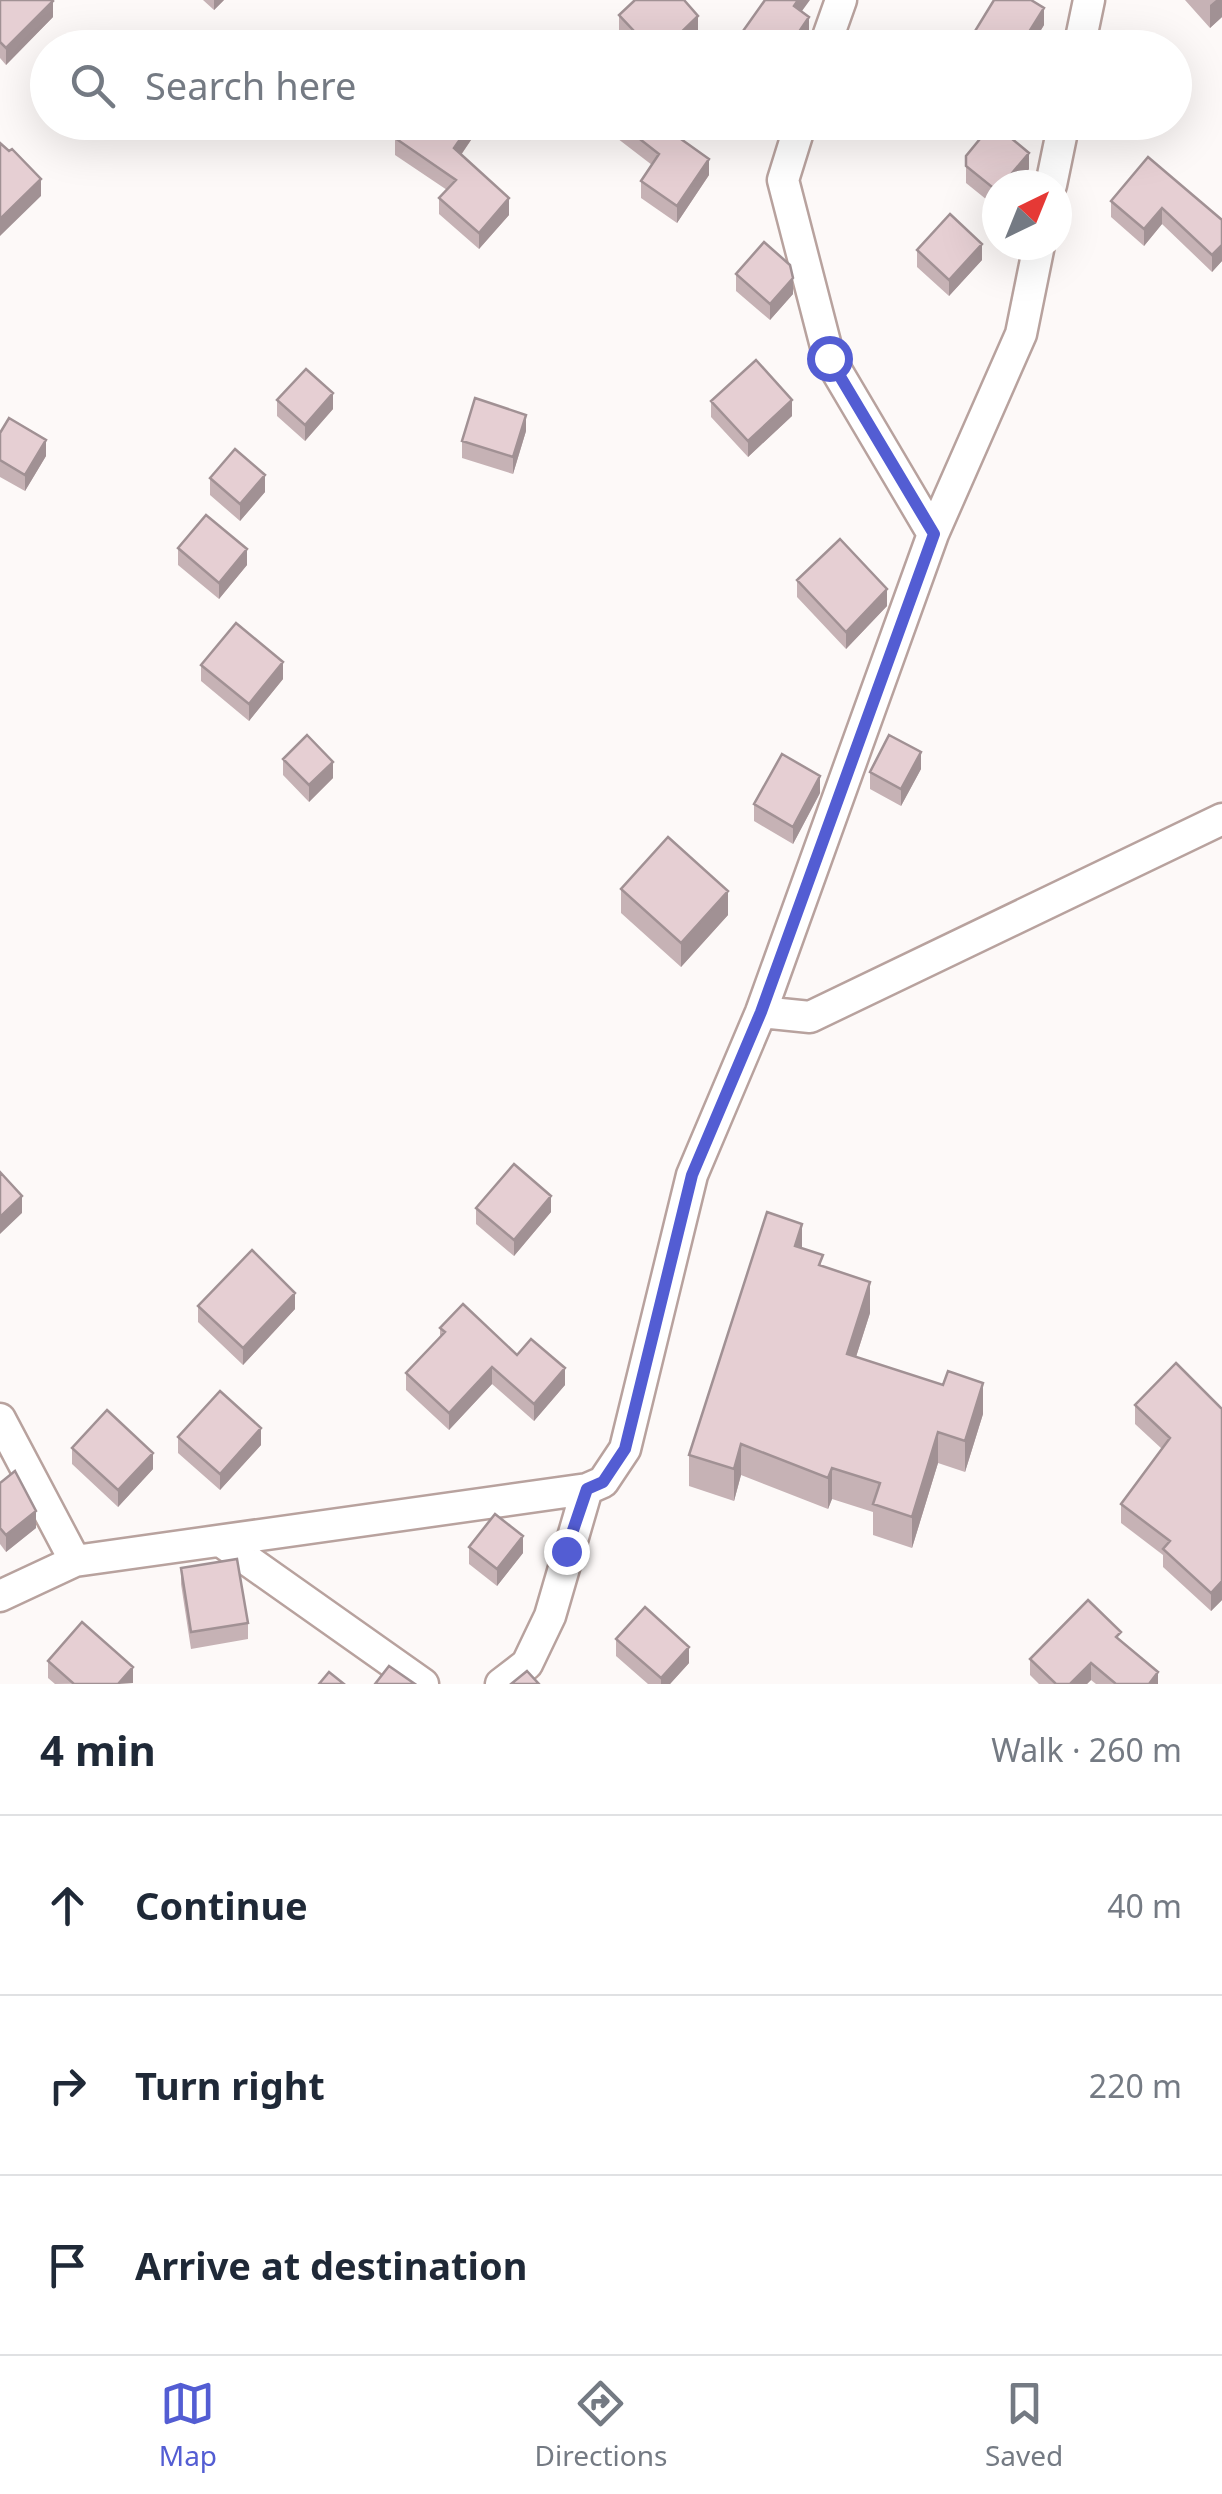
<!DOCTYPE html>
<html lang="en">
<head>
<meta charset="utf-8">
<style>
	body { margin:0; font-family:"Noto Sans",sans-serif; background:#f2f2f3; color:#1f2937 }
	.compass { position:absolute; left:982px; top:170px; width:90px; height:90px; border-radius:50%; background:#fff; box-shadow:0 10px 40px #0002; rotate:43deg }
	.stop { position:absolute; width:30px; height:30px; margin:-22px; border:8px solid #535dd3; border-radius:50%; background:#fff }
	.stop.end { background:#535dd3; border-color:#fff; box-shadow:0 2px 10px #0008 }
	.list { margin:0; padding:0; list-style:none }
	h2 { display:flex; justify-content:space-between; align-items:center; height:130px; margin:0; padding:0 40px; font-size:42px }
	h2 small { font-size:32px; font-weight:400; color:#747a83 }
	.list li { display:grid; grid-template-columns:65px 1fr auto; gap:30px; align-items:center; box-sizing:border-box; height:180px; padding:0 40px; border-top:2px solid #e0e1e3 }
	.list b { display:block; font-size:38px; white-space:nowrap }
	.list em { font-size:32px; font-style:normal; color:#747a83 }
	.icon { flex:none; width:55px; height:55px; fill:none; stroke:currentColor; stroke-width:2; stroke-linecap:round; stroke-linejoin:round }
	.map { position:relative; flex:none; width:1222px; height:1684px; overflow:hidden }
	.search { position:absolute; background:#fff; box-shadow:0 10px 40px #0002; left:30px; right:30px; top:30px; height:110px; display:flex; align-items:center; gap:25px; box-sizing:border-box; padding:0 35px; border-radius:55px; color:#747a83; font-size:38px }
	.sheet { height:670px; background:#fff }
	nav { display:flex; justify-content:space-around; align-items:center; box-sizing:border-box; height:140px; border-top:2px solid #e0e1e3; background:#fff; font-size:28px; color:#747a83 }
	nav a { display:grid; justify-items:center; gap:5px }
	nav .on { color:#535dd3 }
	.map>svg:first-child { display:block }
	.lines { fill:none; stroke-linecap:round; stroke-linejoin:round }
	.street-casing { stroke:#b8a29e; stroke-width:35 }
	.street { stroke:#fff; stroke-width:30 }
	.wall { fill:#c6b2b5 }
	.shaded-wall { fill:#a19194 }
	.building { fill:#e6cfd3; stroke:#a19194; stroke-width:2.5 }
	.route { stroke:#535dd3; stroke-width:12 }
</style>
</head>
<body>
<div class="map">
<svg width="1222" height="1684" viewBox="0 0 1222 1684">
	<rect width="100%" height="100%" fill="#fdf9f8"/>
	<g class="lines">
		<g class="street-casing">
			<path id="street" d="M824,48L841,0
				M1079,48L1089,0
				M801,122L783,180L829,358L933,534
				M1051,185L1064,122
				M761,1012L810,1017L1222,819
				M0,1419L75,1561
				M222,1542L423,1684
				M0,1596L75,1561L587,1489L603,1482L625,1449L692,1175L761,1012L933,534L1021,334L1039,245
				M501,1684L527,1664L550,1616L587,1489"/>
		</g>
		<use href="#street" class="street"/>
	</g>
	<path class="wall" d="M0,0L53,17L6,65L0,58Z
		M203,0H224L214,10Z
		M1185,0H1222V17L1210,28Z
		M619,15L698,32L682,48H634L619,31Z
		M1044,25L1030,48H975V31Z
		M473,122V137L461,155L509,215L479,249L439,214V198L447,190L395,155V138Z
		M596,122H657L709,175L677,223L641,198V181L652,165Z
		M898,122H925L917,135Z
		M966,156L1029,169L997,208L966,183Z
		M1148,157L1222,220V261L1212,272L1162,224L1144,246L1111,217V201Z
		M917,250L982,260L949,296L917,267Z
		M736,274L793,294L770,320L736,291Z
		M277,400L333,409L305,441L277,416Z
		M711,401L792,416L748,457L711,417Z
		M526,431L513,474L462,458V441Z
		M0,433L46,456L25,491L0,477Z
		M210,478L265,492L240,521L210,495Z
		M178,548L247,565L219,599L178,565Z
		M797,580L887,606L846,649L797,597Z
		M201,665L283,679L249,721L201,681Z
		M283,759L333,778L309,802L283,775Z
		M921,769L901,806L870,789V772Z
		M820,793L793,844L754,821V804Z
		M621,889L728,915L681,967L621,913Z
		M476,1208L551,1212L514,1256L476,1224Z
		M802,1248L823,1266L870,1313L856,1357L983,1414L965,1472L938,1463L912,1548L873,1535V1512L832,1499L828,1509L741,1475L734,1501L689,1486V1455Z
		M198,1306L295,1309L243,1365L198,1322Z
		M440,1328L517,1355L565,1385L534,1421L492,1384L449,1430L406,1390V1373L440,1337Z
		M1135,1405L1222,1409V1600L1211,1611L1163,1567V1555L1121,1523V1504L1162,1449L1135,1424Z
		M178,1437L261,1445L220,1490L178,1453Z
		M72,1448L153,1469L118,1507L72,1464Z
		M0,1483L36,1528L6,1552L0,1544Z
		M469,1547L523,1553L497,1586L469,1564Z
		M181,1568L248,1623V1639L191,1649L181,1584Z
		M616,1639L689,1663L670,1684H648L616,1656Z
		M1121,1642L1158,1684H1096L1091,1680L1087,1684H1039L1030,1675V1659Z
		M48,1661L133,1683L55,1684L48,1678Z"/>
	<path class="shaded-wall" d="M214,0H224L214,10Z
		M798,0H810L794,22V6Z
		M1216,0H1222V17L1210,28V5Z
		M53,1V17L6,65V48Z
		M1044,8V25L1030,48H1019Z
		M698,16V32L682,48H665Z
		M809,17V33L799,48H788Z
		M472,122H473V137L454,165V148Z
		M917,122H925L917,135Z
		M1029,153V169L1016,185H1002Z
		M709,159V175L677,223V206Z
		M41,179V196L0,236V219Z
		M509,198V215L479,249V233Z
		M1162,208V224L1144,246V229Z
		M982,244V260L949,296V280Z
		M1222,245V261L1212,272V255Z
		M793,278V294L770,320V304Z
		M333,393V409L305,441V425Z
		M792,400V416L748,457V441Z
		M526,415V431L513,474V457Z
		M46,440V456L25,491V475Z
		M265,475V492L240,521V504Z
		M247,549V565L219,599V583Z
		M887,589V606L846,649V632Z
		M283,662V679L249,721V704Z
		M921,752V769L901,806V789Z
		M333,762V778L309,802V785Z
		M820,776V793L793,844V827Z
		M728,891V915L681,967V943Z
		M22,1196V1213L0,1234V1217Z
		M551,1196V1212L514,1256V1240Z
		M802,1224V1256L795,1246Z
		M870,1282V1313L847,1385V1354Z
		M295,1293V1309L243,1365V1348Z
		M492,1367V1384L449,1430V1413Z
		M565,1368V1385L534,1421V1404Z
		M983,1383V1414L965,1472V1441Z
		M261,1428V1445L220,1490V1474Z
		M938,1432V1463L912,1548V1517Z
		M741,1444V1475L734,1501V1469Z
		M153,1453V1469L118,1507V1490Z
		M832,1468V1499L828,1509V1478Z
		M36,1511V1528L6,1552V1535Z
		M523,1536V1553L497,1586V1569Z
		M1222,1581V1600L1211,1611V1593Z
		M689,1647V1663L670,1684H661V1678Z
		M1091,1663V1680L1087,1684H1070Z
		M133,1667V1683L118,1684Z
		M1158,1672V1684H1149Z"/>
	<path class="building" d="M0,0H52L53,1L6,48L0,42Z
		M635,0H684L698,16L665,48H650L619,15Z
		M765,0H798L794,6L809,17L788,48H731Z
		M994,0H1031L1044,8L1019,48H1001L975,31Z
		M406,122H472L454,148L509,198L479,233L439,198L456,180L395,138Z
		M618,122H657L709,159L677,206L641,181L659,154Z
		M993,123L1029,153L1002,185H997V191L966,166V156Z
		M0,143L9,151L12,149L41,179L0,219Z
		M1148,157L1222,220V245L1212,255L1162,208L1144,229L1111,201Z
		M950,214L982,244L949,280L917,250Z
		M764,242L790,265L793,278L770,304L736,274Z
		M756,360L792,400L748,441L711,401Z
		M306,369L333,393L305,425L277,400Z
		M475,398L526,415L513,457L462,441Z
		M9,418L46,440L25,475L0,460V433Z
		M235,449L265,475L240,504L210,478Z
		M206,515L247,549L219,583L178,548Z
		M840,539L887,589L846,632L797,580Z
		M236,623L283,662L249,704L201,665Z
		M307,735L333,762L309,785L283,759Z
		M889,735L921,752L901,789L870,772Z
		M782,754L820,776L793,827L754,804Z
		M668,837L728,891L681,943L621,889Z
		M514,1164L551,1196L514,1240L476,1208Z
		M0,1172L22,1196L0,1217Z
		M767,1212L802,1224L795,1246L823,1255L819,1265L870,1282L847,1354L943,1385L948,1371L983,1383L965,1441L938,1432L912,1517L873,1504L880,1483L832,1468L828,1478L741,1444L734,1469L689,1455Z
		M252,1250L295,1293L243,1348L198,1306Z
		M463,1304L517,1355L531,1339L565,1368L534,1404L492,1367L449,1413L406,1373L445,1332L440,1328Z
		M1176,1363L1222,1409V1581L1211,1593L1163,1549L1170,1541L1121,1504L1170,1438L1135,1405Z
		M220,1391L261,1428L220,1474L178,1437Z
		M107,1410L153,1453L118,1490L72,1448Z
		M15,1471L36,1511L6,1535L0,1528V1483Z
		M495,1514L523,1536L497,1569L469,1547Z
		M237,1559L248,1623L191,1632L181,1568Z
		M1088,1600L1121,1632L1116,1637L1158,1672L1149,1684H1116L1091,1663L1070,1684H1056L1030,1659Z
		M645,1607L689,1647L661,1678L616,1639Z
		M82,1622L133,1667L118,1684H74L48,1661Z
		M389,1666L415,1684H375Z
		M527,1671L539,1684H511Z
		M329,1672L344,1684H319Z"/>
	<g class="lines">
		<path class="route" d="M566,1551L587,1489L603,1482L625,1449L692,1175L761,1012L934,534L829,358"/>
	</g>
</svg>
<svg class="compass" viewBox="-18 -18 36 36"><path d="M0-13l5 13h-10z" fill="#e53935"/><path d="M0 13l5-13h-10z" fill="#747a83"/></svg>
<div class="stop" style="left:829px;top:358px"></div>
<div class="stop end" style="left:566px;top:1551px"></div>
<div class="search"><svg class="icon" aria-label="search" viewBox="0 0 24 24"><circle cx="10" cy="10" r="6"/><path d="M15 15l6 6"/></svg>Search here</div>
</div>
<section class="sheet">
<h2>4 min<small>Walk · 260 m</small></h2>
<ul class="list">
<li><svg class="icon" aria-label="ahead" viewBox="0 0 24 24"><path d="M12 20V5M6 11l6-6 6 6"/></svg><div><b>Continue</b></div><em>40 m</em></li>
<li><svg class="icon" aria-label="right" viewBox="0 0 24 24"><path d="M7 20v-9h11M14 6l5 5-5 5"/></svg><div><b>Turn right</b></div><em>220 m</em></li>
<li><svg class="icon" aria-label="arrive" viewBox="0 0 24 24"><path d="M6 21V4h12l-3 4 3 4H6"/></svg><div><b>Arrive at destination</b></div></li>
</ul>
</section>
<nav>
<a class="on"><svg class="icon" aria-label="map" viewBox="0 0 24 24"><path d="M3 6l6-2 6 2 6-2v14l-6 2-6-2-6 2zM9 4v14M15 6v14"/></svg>Map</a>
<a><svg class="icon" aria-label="directions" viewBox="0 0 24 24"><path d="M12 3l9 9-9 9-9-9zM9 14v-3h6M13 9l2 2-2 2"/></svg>Directions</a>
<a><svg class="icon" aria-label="saved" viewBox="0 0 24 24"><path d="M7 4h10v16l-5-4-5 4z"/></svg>Saved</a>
</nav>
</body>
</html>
